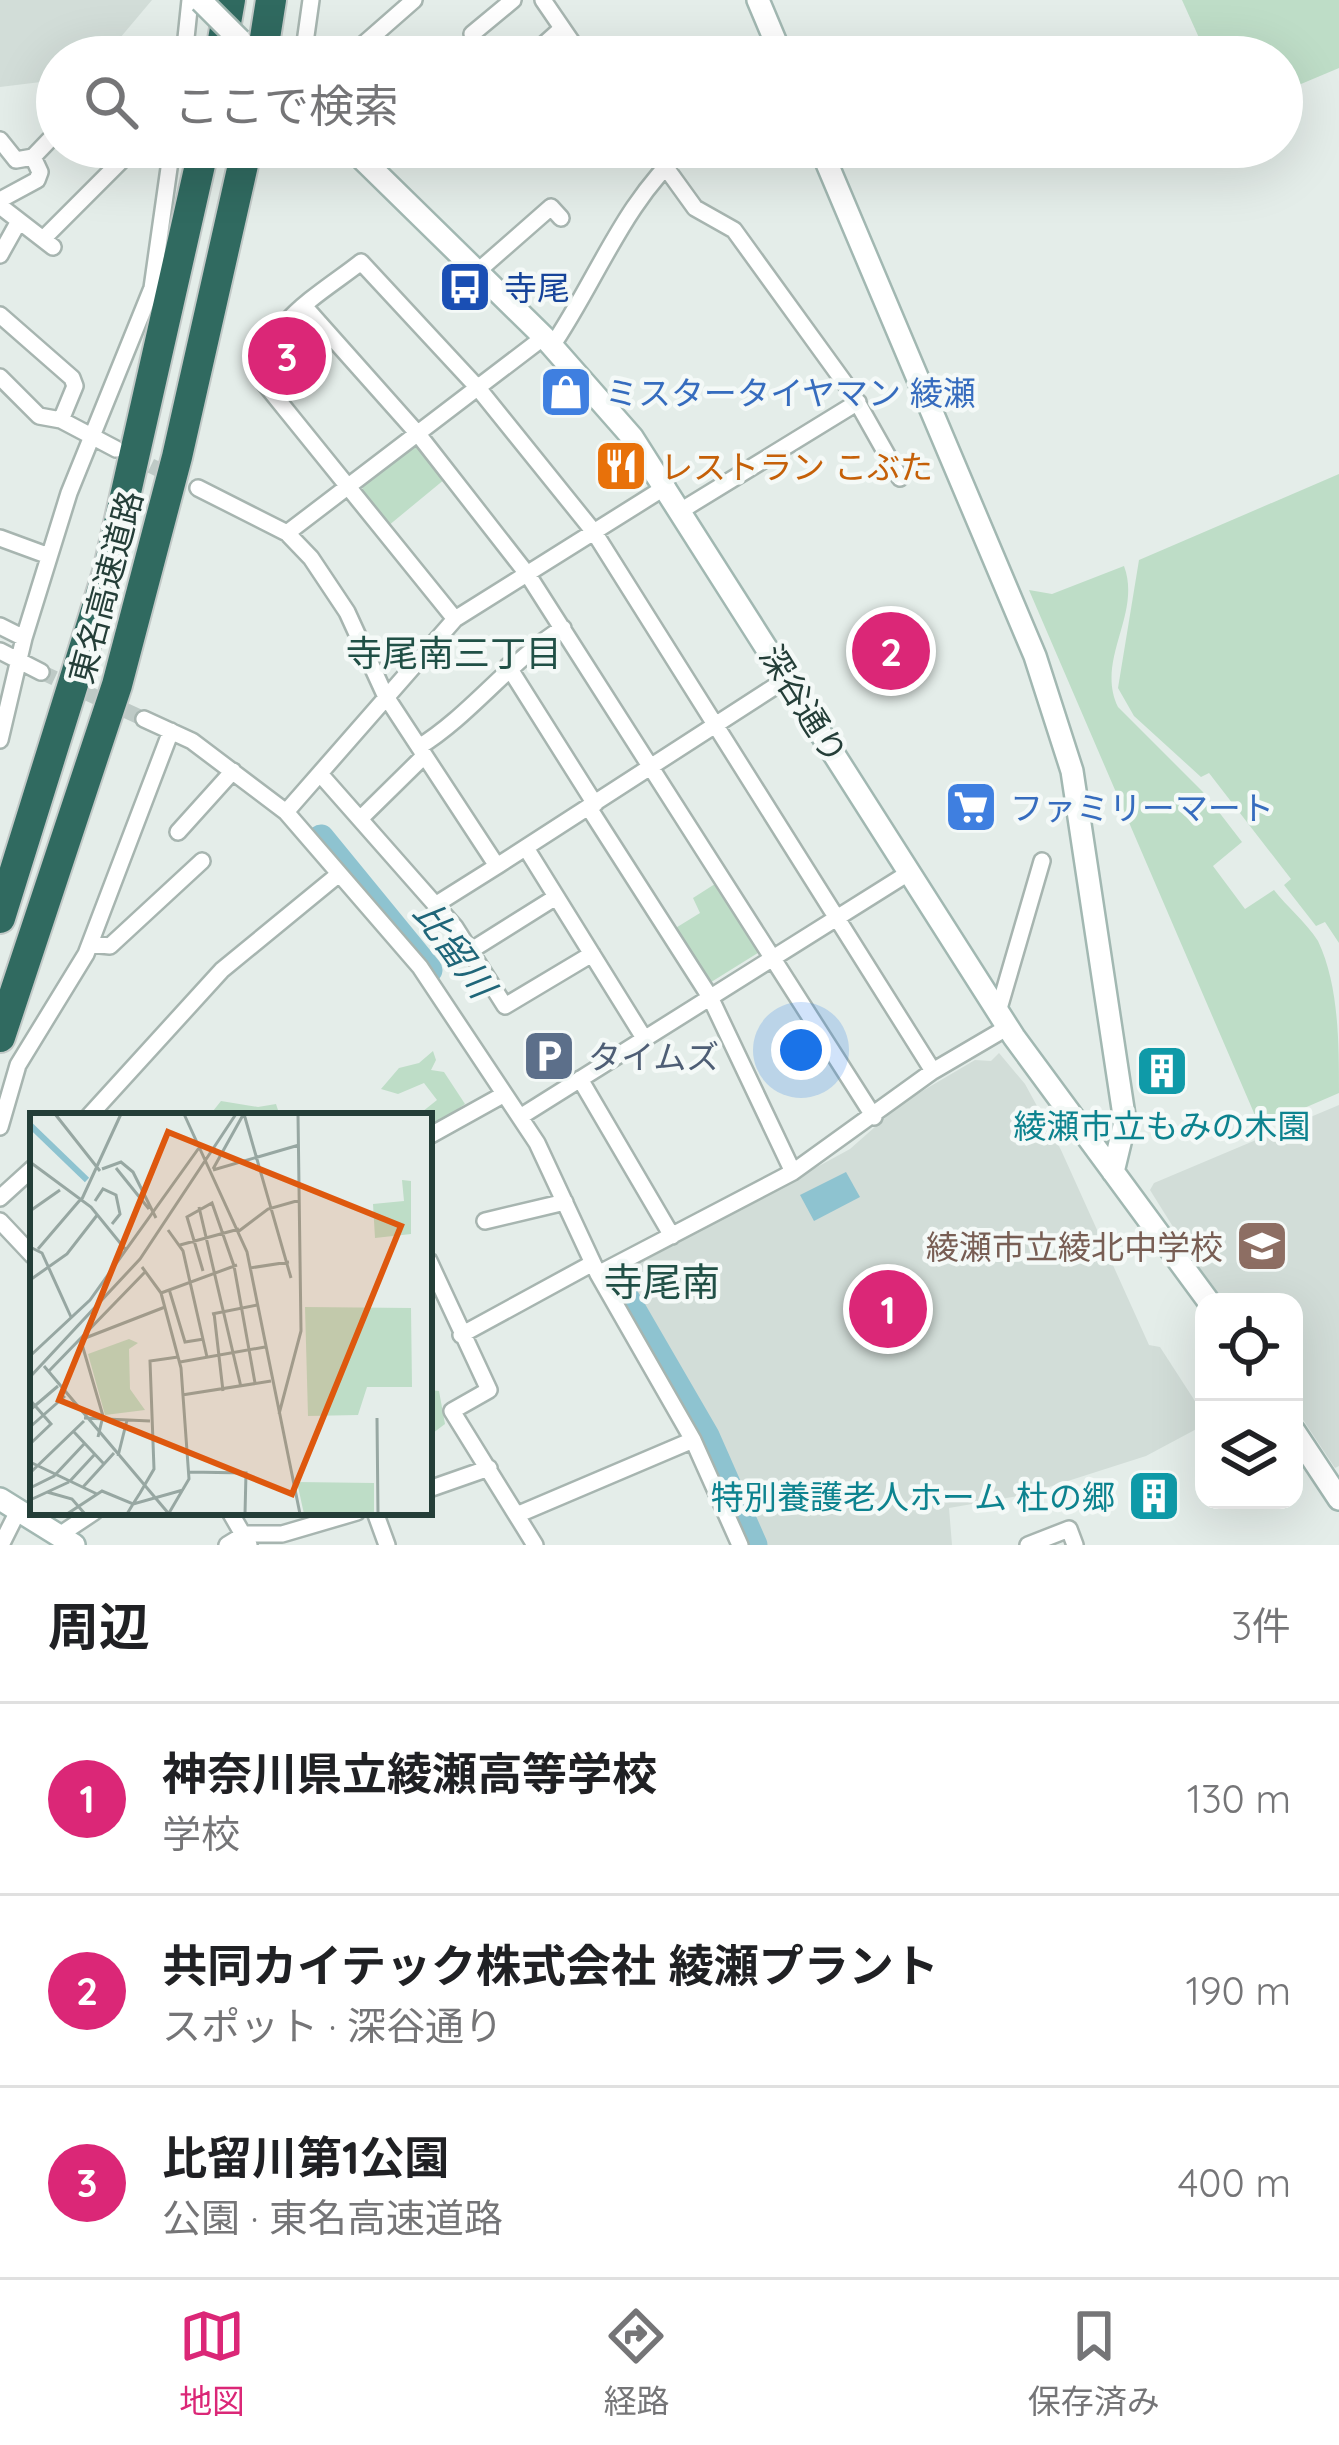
<!DOCTYPE html>
<html lang="ja">
<head>
<meta charset="utf-8">
<style>
	body { margin:0; font-family:Quicksand,"Noto Sans JP",sans-serif; background:#f2f2f2; color:#202124 }
	.controls { position:absolute; right:36px; bottom:36px; display:grid; overflow:hidden; border-radius:24px; box-shadow:0 12px 48px #0002 }
	.controls button { width:108px; height:108px; display:grid; place-items:center; padding:0; border:0; border-bottom:3px solid #e0e0e0; background:#fff; color:#202124; font:60px sans-serif }
	.you { position:absolute; left:801px; top:1050px; width:42px; height:42px; margin:-30px; border:9px solid #fff; border-radius:50%; background:#1a73e8; box-shadow:0 0 0 18px #1a73e833 }
	.badge { display:grid; place-items:center; width:78px; height:78px; border-radius:50%; background:#db2777; color:#fff; font-size:39px; font-weight:700 }
	.pin { position:absolute; translate:-50% -50%; border:6px solid #fff; box-shadow:0 3px 12px #0006 }
	.list { margin:0; padding:0; list-style:none }
	h2 { display:flex; justify-content:space-between; align-items:center; height:156px; margin:0; padding:0 48px; font-size:51px }
	h2 small { font-size:39px; font-weight:400; color:#757577 }
	.list li { display:grid; grid-template-columns:78px 1fr auto; gap:36px; align-items:center; box-sizing:border-box; height:192px; padding:0 48px; border-top:3px solid #e0e0e0 }
	.list b { display:block; font-size:45px; white-space:nowrap }
	.list p { margin:0; font-size:39px; white-space:nowrap; color:#757577 }
	.list em { font-size:39px; font-style:normal; color:#757577 }
	.icon { flex:none; width:66px; height:66px; fill:none; stroke:currentColor; stroke-width:2; stroke-linecap:round; stroke-linejoin:round }
	.map { position:relative; flex:none; width:1339px; height:1545px; overflow:hidden }
	.search { position:absolute; background:#fff; box-shadow:0 12px 48px #0002; left:36px; right:36px; top:36px; height:132px; display:flex; align-items:center; gap:30px; box-sizing:border-box; padding:0 42px; border-radius:66px; color:#757577; font-size:45px }
	.sheet { height:732px; background:#fff }
	nav { display:flex; justify-content:space-around; align-items:center; box-sizing:border-box; height:168px; border-top:3px solid #e0e0e0; background:#fff; font-size:33px; color:#757577 }
	nav a { display:grid; justify-items:center; gap:6px }
	nav .on { color:#db2777 }
	.map>svg:first-child { display:block }
	.built { fill:#d2ddd8 }
	.green { fill:#beddc7 }
	.water { fill:#8ec3d0 }
	.lines { fill:none; stroke-linecap:round; stroke-linejoin:round }
	.river { stroke:#8ec3d0; stroke-width:27 }
	.street-tunnel { stroke:#becac6; stroke-width:15; stroke-dasharray:15 8; stroke-linecap:butt }
	.street-casing { stroke:#a7b5b0; stroke-width:20 }
	.secondary-casing { stroke:#a2b8b2; stroke-width:26 }
	.highway-casing { stroke:#c2c9c7; stroke-width:34 }
	.street { stroke:#fff; stroke-width:15 }
	.secondary { stroke:#fff; stroke-width:21 }
	.highway { stroke:#306a60; stroke-width:30 }
	.secondary-bridge-casing { stroke:#a2b8b2; stroke-width:26; stroke-linecap:butt }
	.secondary-bridge { stroke:#fff; stroke-width:21 }
	.labels { text-anchor:middle; dominant-baseline:central; stroke-width:9; stroke-linejoin:round; paint-order:stroke }
	.transit-label { font-size:33px; fill:#164399; stroke:#f4f9f7; text-anchor:start }
	.shop-label { font-size:33px; fill:#366cbe; stroke:#f4f9f7; text-anchor:start }
	.food-label { font-size:33px; fill:#c56008; stroke:#f4f9f7; text-anchor:start }
	.street-label { font-size:33px; fill:#243e38; stroke:#f4f9f7 }
	.service-label { font-size:33px; fill:#4e5e75; stroke:#f4f9f7; text-anchor:start }
	.culture-label { font-size:33px; fill:#0d838f; stroke:#f4f9f7 }
	.education-label { font-size:33px; fill:#785e54; stroke:#f4f9f7; text-anchor:end }
	.neighbourhood-label { font-size:36px; fill:#205046; stroke:#f4f9f7 }
	.water-label { font-size:36px; font-style:italic; fill:#1f6679; stroke:#f4f9f7 }
	.quarter-label { font-size:39px; fill:#205046; stroke:#f4f9f7 }
	.inset-river { fill:none; stroke:#8ec3d0; stroke-width:6 }
	.inset-road { fill:none; stroke:#97a7a2; stroke-width:3 }
	.view { fill:#de580e; fill-opacity:0.15; stroke:#de580e; stroke-width:6 }
	.inset-edge { fill:none; stroke:#243e38; stroke-width:6 }
</style>
</head>
<body>
<div class="map">
<svg width="1339" height="1545" viewBox="0 0 1339 1545">
	<rect width="100%" height="100%" fill="#e4ede9"/>
	<path class="built" d="M0,0H152L104,57H57V80L0,87Z
		M999,1053L1025,1084L1061,1150L1149,1345L1160,1347L1204,1415V1425L1146,1456L1024,1495L949,1508L952,1545H765L713,1428L624,1272L850,1149L902,1103L975,1060L991,1061Z
		M1339,1105V1466L1335,1468L1294,1406V1302H1220L1150,1190L1154,1183Z"/>
	<path class="green" d="M1182,0H1339V68L1282,92V57H1234L1225,38L1218,48L1205,51Z
		M283,335L306,361L275,388L270,370Z
		M413,447H420L445,479L388,526L362,490L364,483Z
		M1339,474V943L1325,922L1316,926L1284,885L1291,879L1209,773L1201,777L1134,716L1118,688L1139,560Z
		M1124,566C1142,614 1095,660 1118,707L1205,794L1242,842L1213,866L1245,909L1274,890C1287,907 1306,922 1318,941C1339,985 1339,1044 1339,1093L1260,1127L1029,590L1052,594Z
		M718,882L761,951L708,984L674,929L700,913L693,898Z
		M433,1051L436,1060L431,1070L444,1072L465,1104L429,1129V1116H417L437,1100L424,1083L398,1094L381,1089L399,1068L419,1063Z
		M221,1101L258,1107L276,1104L280,1116H209Z
		M429,1390L439,1391L445,1424L429,1436Z"/>
	<path class="water" d="M846,1172L860,1197L814,1221L800,1195Z"/>
	<g class="lines">
		<path class="river" d="M321,838L429,970
			M619,1286L706,1436L754,1545"/>
		<path class="street-tunnel" d="M130,456L198,488
			M41,672L144,719"/>
		<g class="street-casing">
			<path id="street" d="M543,0L582,57
				M472,34L513,0
				M184,57L190,0
				M303,57L311,0
				M349,57L414,0
				M530,57L560,30
				M0,140L16,160L33,157
				M651,147L695,208L734,230L852,393L900,478
				M0,200L37,180L40,172L33,157L57,132
				M0,206L53,247
				M43,239L135,147
				M0,255L19,221
				M478,271L551,207L561,218
				M305,307L418,434L528,575L874,1117
				M0,315L72,378L75,386L61,420L116,449
				M552,346C598,278 623,203 686,147
				M0,377L39,416L61,420
				M198,488L287,533L311,558L347,612L385,695L497,866L788,678
				M682,510L858,402
				M287,533L544,337
				M0,538L49,556
				M455,619L265,384C253,329 325,291 361,262L478,388L594,532L933,1071
				M0,626L24,638
				M0,651L41,672
				M508,666L595,804
				M144,719L192,741L286,812L420,967L537,1143L598,1274L693,1440L740,1545
				M0,740L24,638L69,493L152,288L172,147
				M419,747C472,714 508,662 563,628
				M321,775L455,927L505,1006L592,954
				M589,808L710,997L793,1172
				M286,812L455,619L667,486
				M361,818L424,756
				M178,832L233,771
				M526,848L644,1038
				M435,905L497,866
				M90,944L110,946L202,861
				M470,951L556,897
				M998,1012L1042,861
				M580,1079L672,1236
				M89,1116L222,970L339,874
				M520,1117L910,872
				M0,1127L18,1065L86,954L171,731
				M429,1136L501,1096
				M0,1198L33,1168
				M0,1221L33,1256
				M485,1221L565,1202
				M429,1261L489,1390L452,1411L535,1545
				M598,1274L793,1172L933,1071L1008,1027
				M461,1335L593,1263
				M429,1489L489,1468
				M230,1512L249,1545
				M375,1512L387,1545
				M519,1514L693,1440
				M58,1536L94,1512
				M1,1545L18,1511
				M227,1545L245,1534H282L357,1512
				M1028,1545L1069,1529L1075,1545"/>
		</g>
		<g class="secondary-casing">
			<path id="secondary" d="M758,0L782,57
				M350,147L544,337L632,437L1014,1037L1209,1302
				M820,147L1035,656L1072,771L1125,1122L1113,1172
				M1294,1431L1339,1499
				M0,1499L74,1545"/>
		</g>
		<g class="highway-casing">
			<path id="highway" d="M220,57L230,0
				M262,57L271,0
				M0,918L108,572L204,147
				M0,1037L117,685L177,457L247,147"/>
		</g>
		<use href="#street" class="street"/>
		<use href="#secondary" class="secondary"/>
		<use href="#highway" class="highway"/>
		<g class="secondary-bridge-casing">
			<path id="secondary-bridge" d="M201,1L240,40"/>
		</g>
		<use href="#secondary-bridge" class="secondary-bridge"/>
	</g>
	<defs>
		<g id="bus-square" transform="scale(2.7)"><rect x="-9" y="-9" width="18" height="18" rx="4" fill="#1a4fb4" stroke="#f4f9f7"/><path d="M-5-6H5V4H4V6H2V4H-2V6H-4V4H-5ZM-3.5-4V0h7V-4ZM-3.5 1.2v1.5H-2V1.2ZM2 1.2v1.5H3.5V1.2Z" fill="#fff"/></g>
		<g id="shop-square" transform="scale(2.7)"><rect x="-9" y="-9" width="18" height="18" rx="4" fill="#3f7fe0" stroke="#f4f9f7"/><path d="M-5-2.5h2.3a2.7 3.5 0 0 1 5.4 0H5L5.5 6h-11ZM-1.5-2.5h3a1.5 2.3 0 0 0-3 0Z" fill="#fff"/></g>
		<g id="restaurant-square" transform="scale(2.7)"><rect x="-9" y="-9" width="18" height="18" rx="4" fill="#e8710a" stroke="#f4f9f7"/><path d="M-5-6h1v4h1v-4h1v4h1v-4h1v5L-1.5 .5V6h-2V.5L-5-1ZM5-6V6H3V1.5H1.5Q1.5-4 5-6Z" fill="#fff"/></g>
		<g id="supermarket-square" transform="scale(2.7)"><rect x="-9" y="-9" width="18" height="18" rx="4" fill="#3f7fe0" stroke="#f4f9f7"/><path d="M-6-5.5h2.5l.6 2H6L4.5 2H-2.5L-4.4-4H-6ZM-1.5 3.2a1.3 1.3 0 1 0 .1 0ZM3 3.2a1.3 1.3 0 1 0 .1 0Z" fill="#fff"/></g>
		<g id="parking-square" transform="scale(2.7)"><rect x="-9" y="-9" width="18" height="18" rx="4" fill="#5c6f8a" stroke="#f4f9f7"/><path d="M-3.5-5.5H1a3.5 3.5 0 0 1 0 7H-1V5.5H-3.5ZM-1-3.4V-.6H.8a1.4 1.4 0 0 0 0-2.8Z" fill="#fff"/></g>
		<g id="building-square" transform="scale(2.7)"><rect x="-9" y="-9" width="18" height="18" rx="4" fill="#0f9aa8" stroke="#f4f9f7"/><path d="M-4-6H4V6H1V3H-1V6H-4ZM-2.5-4.3h1.7v1.8h-1.7ZM.8-4.3h1.7v1.8H.8ZM-2.5-1h1.7V.8h-1.7ZM.8-1h1.7V.8H.8Z" fill="#fff"/></g>
		<g id="school-square" transform="scale(2.7)"><rect x="-9" y="-9" width="18" height="18" rx="4" fill="#8d6e63" stroke="#f4f9f7"/><path d="M0-5L7-2L0 1L-7-2ZM-4 1L0 2.5L4 1V4Q0 6-4 4Z" fill="#fff"/></g>
	</defs>
	<g fill-rule="evenodd">
		<use href="#bus-square" x="465" y="287"/>
		<use href="#shop-square" x="566" y="392"/>
		<use href="#restaurant-square" x="621" y="466"/>
		<use href="#supermarket-square" x="971" y="807"/>
		<use href="#parking-square" x="549" y="1056"/>
		<use href="#building-square" x="1162" y="1071"/>
		<use href="#school-square" x="1262" y="1246"/>
		<use href="#building-square" x="1154" y="1496"/>
	</g>
	<g class="labels">
		<g class="transit-label">
			<text x="504" y="287">寺尾</text>
		</g>
		<g class="shop-label">
			<text x="605" y="392">ミスタータイヤマン 綾瀬</text>
			<text x="1010" y="807">ファミリーマート</text>
		</g>
		<g class="food-label">
			<text x="660" y="466">レストラン こぶた</text>
		</g>
		<g class="street-label">
			<text transform="translate(105 587) rotate(-75)">東名高速道路</text>
			<text transform="translate(804 704) rotate(58)">深谷通り</text>
		</g>
		<g class="service-label">
			<text x="588" y="1056">タイムズ</text>
		</g>
		<g class="culture-label">
			<text x="1162" y="1125">綾瀬市立もみの木園</text>
			<text x="1115" y="1496" text-anchor="end">特別養護老人ホーム 杜の郷</text>
		</g>
		<g class="education-label">
			<text x="1223" y="1246">綾瀬市立綾北中学校</text>
		</g>
		<g class="neighbourhood-label">
			<text x="454" y="652">寺尾南三丁目</text>
		</g>
		<g class="water-label">
			<text transform="translate(455 949) rotate(54)">比留川</text>
		</g>
		<g class="quarter-label">
			<text x="662" y="1281">寺尾南</text>
		</g>
	</g>
	<g transform="translate(30 1113)">
		<rect width="402" height="402" fill="#e4ede9"/>
		<path d="M372,67L381,68V121L345,125L343,91L374,88ZM275,194L381,195L382,274H337L328,302L278,303ZM99,226L108,230L99,236L100,276L115,297L75,302L58,241ZM267,369L344,370V401H274Z" fill="#beddc7"/>
		<path class="inset-river" d="M0,12L57,67"/>
		<path class="inset-road" d="M25,1L70,58M154,1L217,139L270,401M214,1L261,165M0,49L61,94L95,136M86,55L119,96M72,56L91,49L103,59L126,105M183,56L213,2M183,57L269,32M51,88L91,1M65,88L73,76L86,82L90,101L82,111M169,94L211,274M0,98L30,77M138,117L153,138L177,244M209,118L238,96L270,87M150,132L209,116M0,134L12,140L41,204M8,136L50,87M112,154L131,180L151,255L159,366L139,400M220,155L259,149M173,158L157,104L182,90L204,153L225,270M0,167L37,141L68,101M139,176L155,229L174,226M131,180L207,152M184,200L193,278M182,201L227,192M50,227L135,194M51,228L73,303L68,324M0,243L60,187L171,32M150,249L235,234M14,253L139,401M18,259L116,158M0,264L110,146L206,1M152,282L241,268M0,287L21,311L0,331M0,297L28,273M249,301L271,218L268,1M54,305L120,308M347,305L348,401M0,314L35,283M44,319L74,351M88,343L97,307M0,349L67,381M159,359L216,360L215,401M0,360L54,308M40,368L65,341M53,374L84,340M0,375L24,363L55,330M17,379L42,386L55,401M0,387L39,369M37,401L72,378L103,391L110,380L124,356L120,248L148,244M97,401L103,391L153,377"/>
		<path class="view" d="M138,19L371,113L262,381L29,287Z"/>
		<rect width="402" height="402" class="inset-edge"/>
	</g>
</svg>
<div class="controls">
<button><svg class="icon" aria-label="locate" viewBox="0 0 24 24"><circle cx="12" cy="12" r="6"/><path d="M12 2v4M12 18v4M2 12h4M18 12h4"/></svg></button>
<button><svg class="icon" aria-label="layers" viewBox="0 0 24 24"><path d="M12 4l9 5-9 5-9-5zM3 14l9 5 9-5"/></svg></button>
</div>
<div class="you"></div>
<div class="pin badge" style="left:888px;top:1309px">1</div>
<div class="pin badge" style="left:891px;top:651px">2</div>
<div class="pin badge" style="left:287px;top:356px">3</div>
<div class="search"><svg class="icon" aria-label="search" viewBox="0 0 24 24"><circle cx="10" cy="10" r="6"/><path d="M15 15l6 6"/></svg>ここで検索</div>
</div>
<section class="sheet">
<h2>周辺<small>3件</small></h2>
<ul class="list">
<li><span class="badge">1</span><div><b>神奈川県立綾瀬高等学校</b><p>学校</p></div><em>130 m</em></li>
<li><span class="badge">2</span><div><b>共同カイテック株式会社 綾瀬プラント</b><p>スポット · 深谷通り</p></div><em>190 m</em></li>
<li><span class="badge">3</span><div><b>比留川第1公園</b><p>公園 · 東名高速道路</p></div><em>400 m</em></li>
</ul>
</section>
<nav>
<a class="on"><svg class="icon" aria-label="map" viewBox="0 0 24 24"><path d="M3 6l6-2 6 2 6-2v14l-6 2-6-2-6 2zM9 4v14M15 6v14"/></svg>地図</a>
<a><svg class="icon" aria-label="directions" viewBox="0 0 24 24"><path d="M12 3l9 9-9 9-9-9zM9 14v-3h6M13 9l2 2-2 2"/></svg>経路</a>
<a><svg class="icon" aria-label="saved" viewBox="0 0 24 24"><path d="M7 4h10v16l-5-4-5 4z"/></svg>保存済み</a>
</nav>
</body>
</html>
